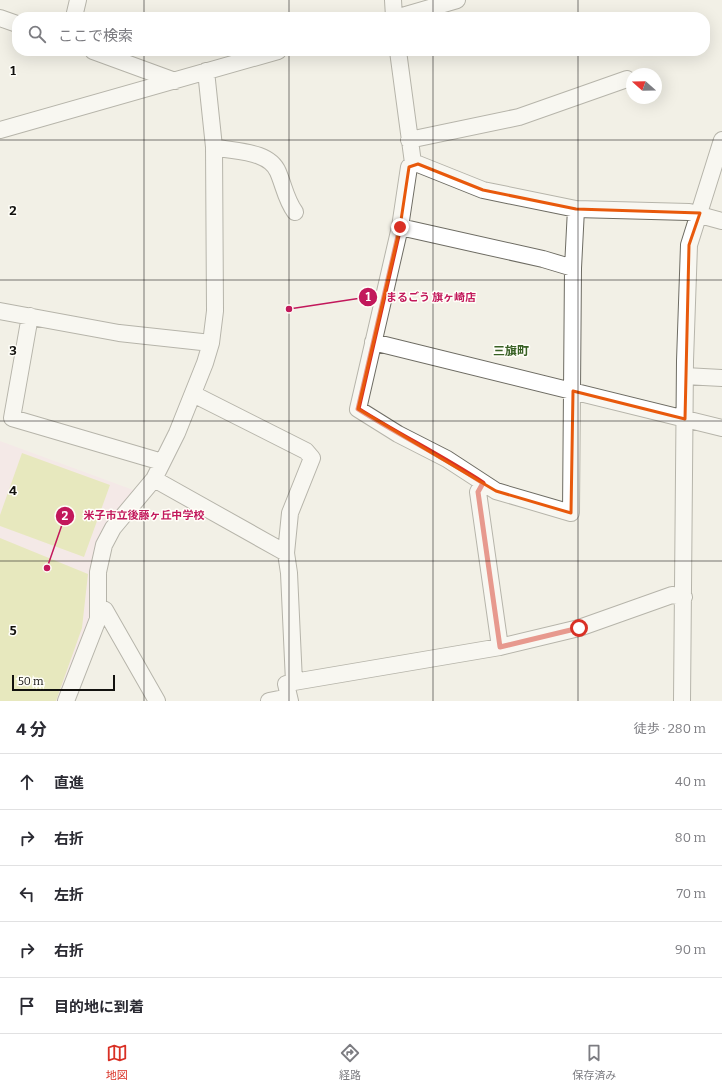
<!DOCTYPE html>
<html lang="ja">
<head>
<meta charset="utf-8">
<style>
	body { margin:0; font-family:Bitter,"Noto Sans JP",serif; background:#f7f7f7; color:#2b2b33 }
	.compass { position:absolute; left:626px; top:68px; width:36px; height:36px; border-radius:50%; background:#fff; box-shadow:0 4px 16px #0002; rotate:290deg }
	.scale { position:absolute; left:12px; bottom:10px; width:103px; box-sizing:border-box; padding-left:4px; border:2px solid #12110e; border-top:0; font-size:11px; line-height:14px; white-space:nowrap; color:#12110e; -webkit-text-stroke:3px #fffef8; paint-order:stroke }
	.stop { position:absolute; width:12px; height:12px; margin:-9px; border:3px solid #d93025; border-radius:50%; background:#fff }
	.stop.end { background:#d93025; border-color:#fff; box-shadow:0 1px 4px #0008 }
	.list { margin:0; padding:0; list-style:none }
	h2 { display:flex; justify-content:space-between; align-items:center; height:52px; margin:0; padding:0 16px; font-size:17px }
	h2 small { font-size:13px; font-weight:400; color:#7c7c81 }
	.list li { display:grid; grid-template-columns:26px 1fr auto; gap:12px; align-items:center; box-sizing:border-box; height:56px; padding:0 16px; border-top:1px solid #e1e1e2 }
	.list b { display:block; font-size:15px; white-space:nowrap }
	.list em { font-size:13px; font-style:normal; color:#7c7c81 }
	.icon { flex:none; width:22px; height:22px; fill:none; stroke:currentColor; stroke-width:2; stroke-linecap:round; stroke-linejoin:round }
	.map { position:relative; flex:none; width:722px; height:701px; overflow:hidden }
	.search { position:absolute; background:#fff; box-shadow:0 4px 16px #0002; left:12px; right:12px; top:12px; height:44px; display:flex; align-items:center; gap:10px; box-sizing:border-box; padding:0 14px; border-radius:16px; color:#7c7c81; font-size:15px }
	.sheet { height:332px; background:#fff }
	nav { display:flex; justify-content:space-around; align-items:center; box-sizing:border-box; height:56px; border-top:1px solid #e1e1e2; background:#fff; font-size:11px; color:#7c7c81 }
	nav a { display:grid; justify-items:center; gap:2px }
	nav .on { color:#d93025 }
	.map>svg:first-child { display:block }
	.education { fill:#f7dfe9 }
	.green { fill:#dade8f }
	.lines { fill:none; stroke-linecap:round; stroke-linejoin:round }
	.minor-casing { stroke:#6e6c63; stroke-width:18 }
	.minor { stroke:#fff; stroke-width:16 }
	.route { stroke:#d93025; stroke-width:5 }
	.marked { fill:none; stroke:#e8590c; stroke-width:3; stroke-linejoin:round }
	.grid { fill:none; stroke:#12110e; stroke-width:1; stroke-opacity:0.55 }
	.labels { text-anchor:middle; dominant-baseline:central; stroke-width:3; stroke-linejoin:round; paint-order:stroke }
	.quarter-label { font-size:12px; font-weight:bold; fill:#396125; stroke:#fffef8 }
	.grid-label { font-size:13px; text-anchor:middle; font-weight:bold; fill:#12110e; stroke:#fffef8; stroke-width:3; stroke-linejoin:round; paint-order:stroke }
	.leader { fill:none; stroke:#c2185b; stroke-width:1.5 }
	.callout-dot { fill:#c2185b; stroke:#fffef8; stroke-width:1.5 }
	.mark-label { font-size:12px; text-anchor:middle; font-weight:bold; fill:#fff }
	.callout-label { font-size:11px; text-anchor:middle; font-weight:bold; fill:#c2185b; stroke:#fffef8; stroke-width:3; stroke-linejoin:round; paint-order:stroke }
</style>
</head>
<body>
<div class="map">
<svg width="722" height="701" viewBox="0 0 722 701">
	<rect width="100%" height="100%" fill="#f2f0e6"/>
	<path class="education" d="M0,441L136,491L102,533L89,623L60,701H0Z"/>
	<path class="green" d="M22,453L110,485L84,557L0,526V515Z
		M0,538L88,574L82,628L56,701H0Z"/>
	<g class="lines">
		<g class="minor-casing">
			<path id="minor" d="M393,0L394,17
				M74,17L78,0
				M399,17L457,0
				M0,18L17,24
				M93,51L175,81
				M398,51L413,163
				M0,130L278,51
				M409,140L519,117L627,79
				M214,147C234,152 269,150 278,172C284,186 286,200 295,212
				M576,209L573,268L571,513L496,491L447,459L398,434L358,409L400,227L409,167L413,163L418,164L483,190L576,209L689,212L722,221
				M400,227L543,259L573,268
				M0,311L119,333L211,343
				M30,316L12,418L162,462
				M373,342L722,428
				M685,376L722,378
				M193,394L306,451L312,458L290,513L286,553
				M154,479L286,553L289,573L294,682
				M483,483L478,492L500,647
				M99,607L105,610L157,701
				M66,701L98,619V572L104,545L113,528L154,479L177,433L205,363L211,343L215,311L214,147L206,71
				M269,701L289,697
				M290,701L286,684L294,682L500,647L579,628L672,595L684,597
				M682,701L685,361L689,245L722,140"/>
		</g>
		<use href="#minor" class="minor"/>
	</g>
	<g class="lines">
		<path class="route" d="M400,227L358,409C399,435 442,456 483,483L478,492L500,647L579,628"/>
	</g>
	<path d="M0 0H722V701H0ZM418,164L483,190L576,209L700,213L689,245L685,419L573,391L571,513L496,491L358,409L400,227L409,167Z" fill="#f2f0e6" fill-opacity=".55" fill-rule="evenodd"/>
	<path class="marked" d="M418,164L483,190L576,209L700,213L689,245L685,419L573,391L571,513L496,491L358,409L400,227L409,167Z"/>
	<path class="grid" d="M144,0V17M289,0V17M433,0V17M578,0V17M144,51V701M289,51V701M433,51V701M578,51V701M0,140H722M0,280H722M0,421H722M0,561H722"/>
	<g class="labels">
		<g class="quarter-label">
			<text x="511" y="351">三旗町</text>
		</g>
	</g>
	<g class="grid-label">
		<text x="13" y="75">1</text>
		<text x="13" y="215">2</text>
		<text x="13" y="355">3</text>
		<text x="13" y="495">4</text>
		<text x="13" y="635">5</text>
	</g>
	<path class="leader" d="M289 309L368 297M47 568L65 516"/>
	<g class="callout-dot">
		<circle cx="289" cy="309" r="4"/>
		<circle cx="47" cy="568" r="4"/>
		<circle cx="368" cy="297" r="10"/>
		<circle cx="65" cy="516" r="10"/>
	</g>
	<g class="mark-label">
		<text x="368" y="301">1</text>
		<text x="65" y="520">2</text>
	</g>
	<g class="callout-label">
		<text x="431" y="301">まるごう 旗ヶ崎店</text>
		<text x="144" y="519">米子市立後藤ヶ丘中学校</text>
	</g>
</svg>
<svg class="compass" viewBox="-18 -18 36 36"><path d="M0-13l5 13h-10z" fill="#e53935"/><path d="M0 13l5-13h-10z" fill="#7c7c81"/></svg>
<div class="scale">50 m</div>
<div class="stop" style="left:579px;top:628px"></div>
<div class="stop end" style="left:400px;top:227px"></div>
<div class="search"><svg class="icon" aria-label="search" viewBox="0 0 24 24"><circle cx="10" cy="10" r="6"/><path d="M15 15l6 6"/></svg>ここで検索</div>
</div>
<section class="sheet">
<h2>4 分<small>徒歩 · 280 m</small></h2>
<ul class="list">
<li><svg class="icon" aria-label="ahead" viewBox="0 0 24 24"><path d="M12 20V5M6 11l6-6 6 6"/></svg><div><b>直進</b></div><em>40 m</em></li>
<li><svg class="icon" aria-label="right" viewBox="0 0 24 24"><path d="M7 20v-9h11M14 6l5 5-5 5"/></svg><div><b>右折</b></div><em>80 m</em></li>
<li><svg class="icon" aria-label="left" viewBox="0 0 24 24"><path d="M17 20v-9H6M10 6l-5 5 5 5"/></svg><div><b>左折</b></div><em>70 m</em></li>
<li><svg class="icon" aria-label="right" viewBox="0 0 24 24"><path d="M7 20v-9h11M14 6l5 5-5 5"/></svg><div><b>右折</b></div><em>90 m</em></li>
<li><svg class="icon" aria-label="arrive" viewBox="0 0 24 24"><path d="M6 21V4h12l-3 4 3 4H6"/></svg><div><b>目的地に到着</b></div></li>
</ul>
</section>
<nav>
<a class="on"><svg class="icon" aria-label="map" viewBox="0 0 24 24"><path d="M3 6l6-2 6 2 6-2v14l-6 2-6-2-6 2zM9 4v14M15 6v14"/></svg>地図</a>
<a><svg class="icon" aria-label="directions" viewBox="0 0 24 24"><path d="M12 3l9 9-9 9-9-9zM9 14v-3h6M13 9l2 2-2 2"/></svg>経路</a>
<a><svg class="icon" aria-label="saved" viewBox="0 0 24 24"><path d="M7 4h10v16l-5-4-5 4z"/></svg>保存済み</a>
</nav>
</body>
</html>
